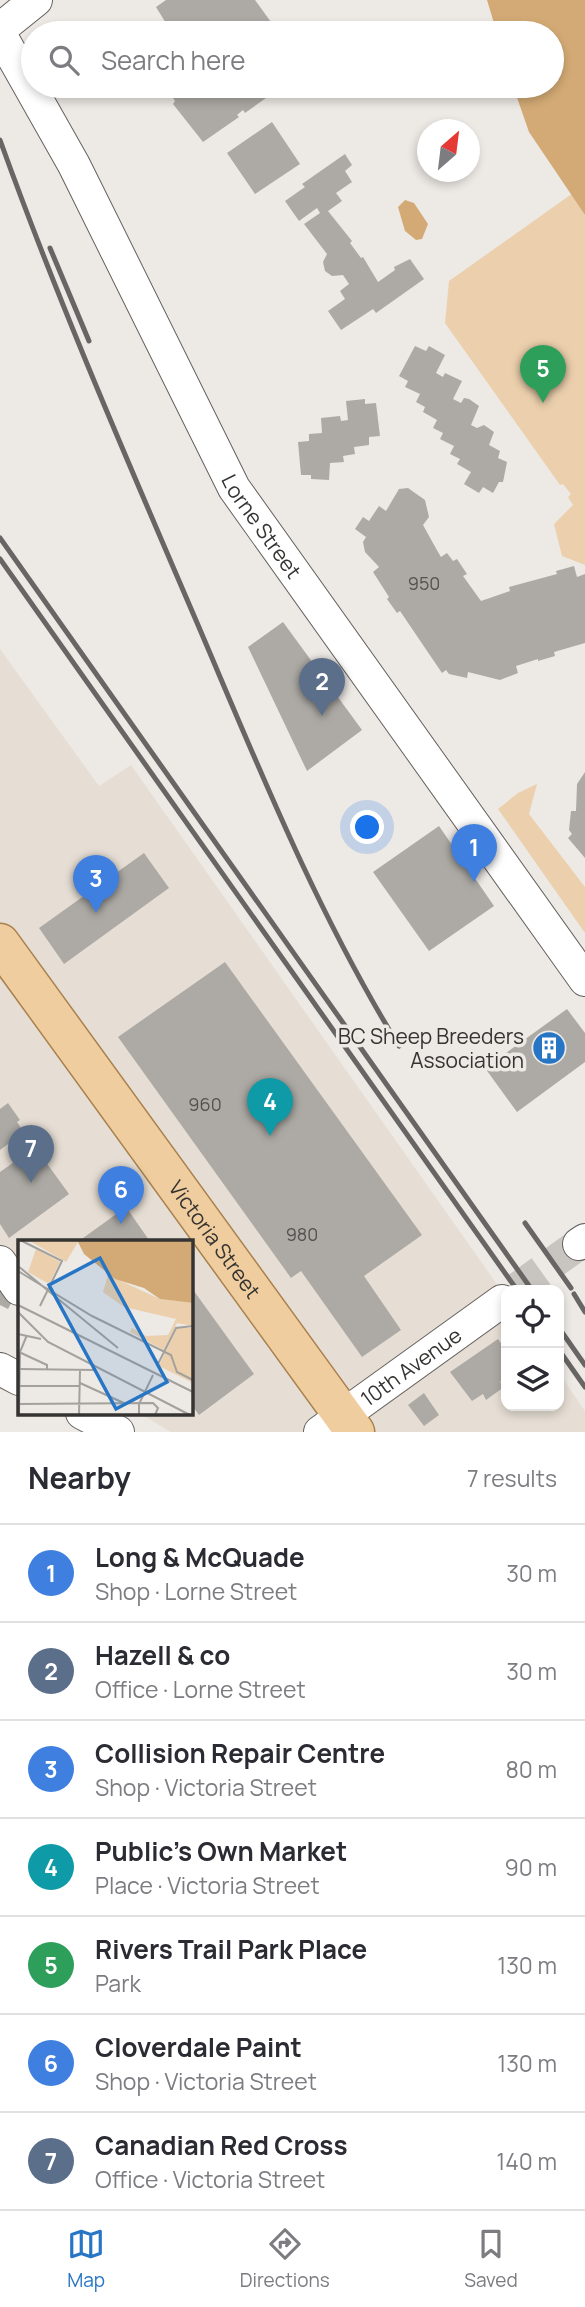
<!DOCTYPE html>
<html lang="en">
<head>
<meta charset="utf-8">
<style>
	body { margin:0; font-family:Manrope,sans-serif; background:#f2f2f3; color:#2b2b33 }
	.controls { position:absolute; right:21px; bottom:21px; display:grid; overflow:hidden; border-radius:14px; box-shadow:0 4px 10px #0003 }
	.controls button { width:63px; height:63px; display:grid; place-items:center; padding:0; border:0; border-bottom:2px solid #e1e1e2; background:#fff; color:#2b2b33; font:35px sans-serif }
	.compass { position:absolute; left:417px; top:119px; width:63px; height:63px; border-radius:50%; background:#fff; box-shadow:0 4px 10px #0003; rotate:28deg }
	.you { position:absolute; left:368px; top:828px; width:24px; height:24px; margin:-18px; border:5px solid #fff; border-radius:50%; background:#1a73e8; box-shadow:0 0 0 10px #1a73e833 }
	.badge { display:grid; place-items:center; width:46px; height:46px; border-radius:50%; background:#2775c5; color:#fff; font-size:23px; font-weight:700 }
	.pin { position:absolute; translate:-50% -58px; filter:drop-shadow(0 2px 4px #0008) }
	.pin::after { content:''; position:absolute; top:37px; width:24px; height:21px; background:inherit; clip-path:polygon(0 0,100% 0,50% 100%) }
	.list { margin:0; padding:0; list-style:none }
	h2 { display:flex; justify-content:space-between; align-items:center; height:91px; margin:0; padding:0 28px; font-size:30px }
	h2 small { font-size:23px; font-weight:400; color:#7c7c81 }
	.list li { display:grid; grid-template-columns:46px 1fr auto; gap:21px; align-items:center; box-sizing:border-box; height:98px; padding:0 28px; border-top:2px solid #e1e1e2 }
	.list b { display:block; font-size:26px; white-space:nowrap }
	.list p { margin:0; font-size:23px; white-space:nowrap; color:#7c7c81 }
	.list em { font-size:23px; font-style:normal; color:#7c7c81 }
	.icon { flex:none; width:38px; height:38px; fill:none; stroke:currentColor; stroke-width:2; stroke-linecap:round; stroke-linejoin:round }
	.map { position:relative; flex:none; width:585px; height:1432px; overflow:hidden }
	.search { position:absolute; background:#fff; box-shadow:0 4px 10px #0003; left:21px; right:21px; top:21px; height:77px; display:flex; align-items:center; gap:18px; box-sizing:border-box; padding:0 24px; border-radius:38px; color:#7c7c81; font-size:26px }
	.sheet { height:777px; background:#fff }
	nav { display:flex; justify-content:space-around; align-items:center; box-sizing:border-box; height:98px; border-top:2px solid #e1e1e2; background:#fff; font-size:19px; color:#7c7c81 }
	nav a { display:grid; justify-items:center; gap:4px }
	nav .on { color:#2775c5 }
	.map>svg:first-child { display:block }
	.built { fill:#e6ded4 }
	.green { fill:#ecd0ad }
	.water { fill:#d3aa75 }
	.building { fill:#adaaa5 }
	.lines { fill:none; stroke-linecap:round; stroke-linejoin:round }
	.minor-tunnel { stroke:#c8c5c1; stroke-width:32; stroke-dasharray:32 16; stroke-linecap:butt }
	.minor-casing { stroke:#65615e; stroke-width:34 }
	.major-casing { stroke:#a8814e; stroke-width:41 }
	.minor { stroke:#fff; stroke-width:32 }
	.major { stroke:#f0cd9e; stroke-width:38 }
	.rail { stroke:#686664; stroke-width:5 }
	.labels { text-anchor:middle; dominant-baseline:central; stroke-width:7; stroke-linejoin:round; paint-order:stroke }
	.number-label { font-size:18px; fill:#53524f }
	.street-label { font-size:21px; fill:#353432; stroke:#ede9e5 }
	.poi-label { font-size:21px; fill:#353432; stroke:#ede9e5; text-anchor:end }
	.inset-road { fill:none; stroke:#a3a19d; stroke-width:2 }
	.view { fill:#2775c5; fill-opacity:0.15; stroke:#2775c5; stroke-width:3.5 }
	.inset-edge { fill:none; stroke:#353432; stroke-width:3.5 }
</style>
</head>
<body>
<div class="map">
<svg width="585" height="1432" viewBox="0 0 585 1432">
	<rect width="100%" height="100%" fill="#ede9e5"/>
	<path class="built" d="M0,649L99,786L131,765L506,1297V1406H559V1373L585,1411V1432H171L139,1413H191V1241H19V1295L0,1268Z"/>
	<path class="green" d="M573,193L585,215V565L562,556L554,524L573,505L568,497L571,494L563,484L560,485L445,323L449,281Z
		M537,784L529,814L585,887V933L498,809L518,793Z"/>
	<path class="water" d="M487,0H585V215L529,132L513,86H552V33H497Z
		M405,200L414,203L428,224L422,239L416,240L405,231L398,207Z"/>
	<path class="building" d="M166,0H255L279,33H172L156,7Z
		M165,86H283L245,113L243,110L237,115L239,117L203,142L173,104L175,101Z
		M272,122L300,164L255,194L227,153Z
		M345,154L352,165L345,171L352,182L336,193L342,201L328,211L352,241L350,243L361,258L363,257L378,282L395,270L394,267L410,259L424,279L376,313L373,309L341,330L328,311L345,299L340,291L349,284L343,275L332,276L325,271L323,262L327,254L304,224L320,213L317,208L299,221L285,201L305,187L302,184Z
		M415,346L426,351L429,346L445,355L436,373L443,377L445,373L462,381L453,399L461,403L464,398L469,399L479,406L471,425L477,428L484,425L494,432L489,445L500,451L498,458L507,462L503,482H499L493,493L483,487L479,493L464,484L471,472L457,464L460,459L450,454L454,446L440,439L443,433L433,428L437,420L423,412L425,407L416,402L420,394L405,387L408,381L399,376Z
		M365,399V404L376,403L380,436L369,437V445L354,447L355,454L343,456L344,462L330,463L329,480L311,479V475H301L298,442L309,441V434L322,433L321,418L340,416L341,421L348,420L346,401Z
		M408,488L425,500L429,517L423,525L438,552L441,557L447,553L453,561L457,559L467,574L463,576L481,601L510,591L509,587L557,574L556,571L574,566L577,577L585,574V643L554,652L555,656L538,661V659L516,666L518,673L500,680L468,672L467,678L449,674L446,670L442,673L400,611L397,613L387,599L389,597L373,572L379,567L365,552L363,542L366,537L355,529L363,517L369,521L379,506L386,511L399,489Z
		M283,622L362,730L307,771L248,647Z
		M585,772V858L568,838L572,834L569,830L571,811H576L577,784Z
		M439,826L494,906L429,951L373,872Z
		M144,853L169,888L64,964L39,928Z
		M225,962L422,1235L364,1276L401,1330L362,1357L301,1271L291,1278L118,1037Z
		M567,1009L585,1033V1062L517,1112L485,1068Z
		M8,1103L20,1120L17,1122L24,1132L0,1150V1109Z
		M35,1147L69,1194L9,1238L0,1224V1172Z
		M126,1207L149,1240L147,1241H79Z
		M0,1286L16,1294L8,1309L0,1305Z
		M191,1287L254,1374L199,1415L191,1404Z
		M498,1339L506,1350V1377L500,1382L504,1387L486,1400L483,1394L472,1401L450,1372Z
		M424,1393L439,1415L424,1426L408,1405Z"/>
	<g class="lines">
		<path class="minor-tunnel" d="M515,1290L579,1244"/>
		<g class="minor-casing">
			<g id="minor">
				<path d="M0,29L36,0"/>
				<path id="s1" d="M0,34L74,165L234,488L585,980"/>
				<path d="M579,1244L585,1240"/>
				<path d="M0,1262L19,1289"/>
				<path d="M0,1369L19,1379"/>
				<path d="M82,1413L118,1432"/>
				<path id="s2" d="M320,1432L502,1301"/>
			</g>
		</g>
		<g class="major-casing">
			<g id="major">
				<path id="s3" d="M0,943L355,1432"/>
			</g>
		</g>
		<use href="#minor" class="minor"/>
		<use href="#major" class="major"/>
		<path class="rail" d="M0,140C59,304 129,464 198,625C259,768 317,913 399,1046
			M50,248L89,341
			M0,538L532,1290
			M0,559L517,1290
			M525,1223L571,1288
			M574,1294L585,1312
			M559,1328L585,1365
			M559,1350L585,1387"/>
	</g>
	<defs>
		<g id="building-disc" transform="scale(1.75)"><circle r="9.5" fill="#2775c5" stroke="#ede9e5"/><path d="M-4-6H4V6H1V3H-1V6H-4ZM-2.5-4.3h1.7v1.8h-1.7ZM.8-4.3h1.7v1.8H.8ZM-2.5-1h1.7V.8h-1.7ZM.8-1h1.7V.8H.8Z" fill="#fff"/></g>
	</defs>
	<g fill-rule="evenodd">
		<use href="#building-disc" x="549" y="1048"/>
	</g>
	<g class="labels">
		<g class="number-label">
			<text x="424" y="583">950</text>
			<text x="205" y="1104">960</text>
			<text x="302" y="1234">980</text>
		</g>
		<g class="street-label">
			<text stroke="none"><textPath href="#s1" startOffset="558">Lorne Street</textPath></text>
			<text stroke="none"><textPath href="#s3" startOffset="366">Victoria Street</textPath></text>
			<text stroke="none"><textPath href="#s2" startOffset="112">10th Avenue</textPath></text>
		</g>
		<g class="poi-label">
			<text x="524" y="1036">BC Sheep Breeders<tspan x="524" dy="24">Association</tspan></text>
		</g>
	</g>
	<g transform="translate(18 1240)">
		<rect width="175" height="175" fill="#ede9e5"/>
		<path d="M10,0H59L60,2L48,22ZM18,9L42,22L31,44L10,32ZM90,35L142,59L175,63V86L159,83L146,110L112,92L114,88L128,96L150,95L158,79L106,67L85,52ZM159,88H175V143L141,126Z" fill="#ecd0ad"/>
		<path d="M59,0H175V63L142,59L126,48L97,39L66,14Z" fill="#d3aa75"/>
		<path class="inset-road" d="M2,0L44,21L22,66M0,26L100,108M0,31L74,76L153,115L159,132L175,140M0,65L175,152M0,72L30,102L172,175M0,94L23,99M1,112L29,125V129M139,126L158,88L175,86M0,129L77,130M62,143L108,164M0,146H62M0,164L135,163L140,168L137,175M1,175L2,112L9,95M61,175L62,130M121,175V164L135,135"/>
		<path class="view" d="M82,18L149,142L98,169L31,45Z"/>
		<rect width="175" height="175" class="inset-edge"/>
	</g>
</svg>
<div class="controls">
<button><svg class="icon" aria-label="locate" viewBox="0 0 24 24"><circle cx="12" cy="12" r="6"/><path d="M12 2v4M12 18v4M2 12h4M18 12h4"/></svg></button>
<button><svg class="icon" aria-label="layers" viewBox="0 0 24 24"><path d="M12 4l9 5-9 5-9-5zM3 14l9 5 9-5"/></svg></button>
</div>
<svg class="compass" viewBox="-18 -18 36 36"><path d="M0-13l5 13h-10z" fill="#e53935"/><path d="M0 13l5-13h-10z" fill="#7c7c81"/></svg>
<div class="you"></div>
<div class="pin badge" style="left:474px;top:882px;background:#3f7fe0">1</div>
<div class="pin badge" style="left:322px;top:716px;background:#5c6f8a">2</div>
<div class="pin badge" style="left:96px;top:913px;background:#3f7fe0">3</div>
<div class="pin badge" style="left:270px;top:1136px;background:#0f9aa8">4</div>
<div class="pin badge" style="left:543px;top:403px;background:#2e9e5b">5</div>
<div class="pin badge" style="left:121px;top:1224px;background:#3f7fe0">6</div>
<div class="pin badge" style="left:31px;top:1183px;background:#5c6f8a">7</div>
<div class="search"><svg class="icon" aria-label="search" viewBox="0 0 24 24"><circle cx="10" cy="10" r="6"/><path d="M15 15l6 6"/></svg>Search here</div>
</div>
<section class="sheet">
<h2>Nearby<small>7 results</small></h2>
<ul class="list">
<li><span class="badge" style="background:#3f7fe0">1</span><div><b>Long &amp; McQuade</b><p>Shop · Lorne Street</p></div><em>30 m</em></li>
<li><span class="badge" style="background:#5c6f8a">2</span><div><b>Hazell &amp; co</b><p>Office · Lorne Street</p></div><em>30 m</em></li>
<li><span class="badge" style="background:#3f7fe0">3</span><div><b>Collision Repair Centre</b><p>Shop · Victoria Street</p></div><em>80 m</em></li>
<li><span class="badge" style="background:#0f9aa8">4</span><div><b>Public's Own Market</b><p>Place · Victoria Street</p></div><em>90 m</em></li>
<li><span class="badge" style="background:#2e9e5b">5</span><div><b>Rivers Trail Park Place</b><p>Park</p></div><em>130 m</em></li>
<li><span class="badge" style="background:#3f7fe0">6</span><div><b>Cloverdale Paint</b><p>Shop · Victoria Street</p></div><em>130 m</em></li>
<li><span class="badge" style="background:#5c6f8a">7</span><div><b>Canadian Red Cross</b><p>Office · Victoria Street</p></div><em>140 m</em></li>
</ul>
</section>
<nav>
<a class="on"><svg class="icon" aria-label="map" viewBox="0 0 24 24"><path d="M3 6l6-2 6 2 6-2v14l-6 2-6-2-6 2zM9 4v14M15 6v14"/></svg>Map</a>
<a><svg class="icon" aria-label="directions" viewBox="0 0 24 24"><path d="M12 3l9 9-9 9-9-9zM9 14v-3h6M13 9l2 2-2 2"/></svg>Directions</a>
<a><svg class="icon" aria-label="saved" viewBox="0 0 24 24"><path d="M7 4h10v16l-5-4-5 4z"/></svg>Saved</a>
</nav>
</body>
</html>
